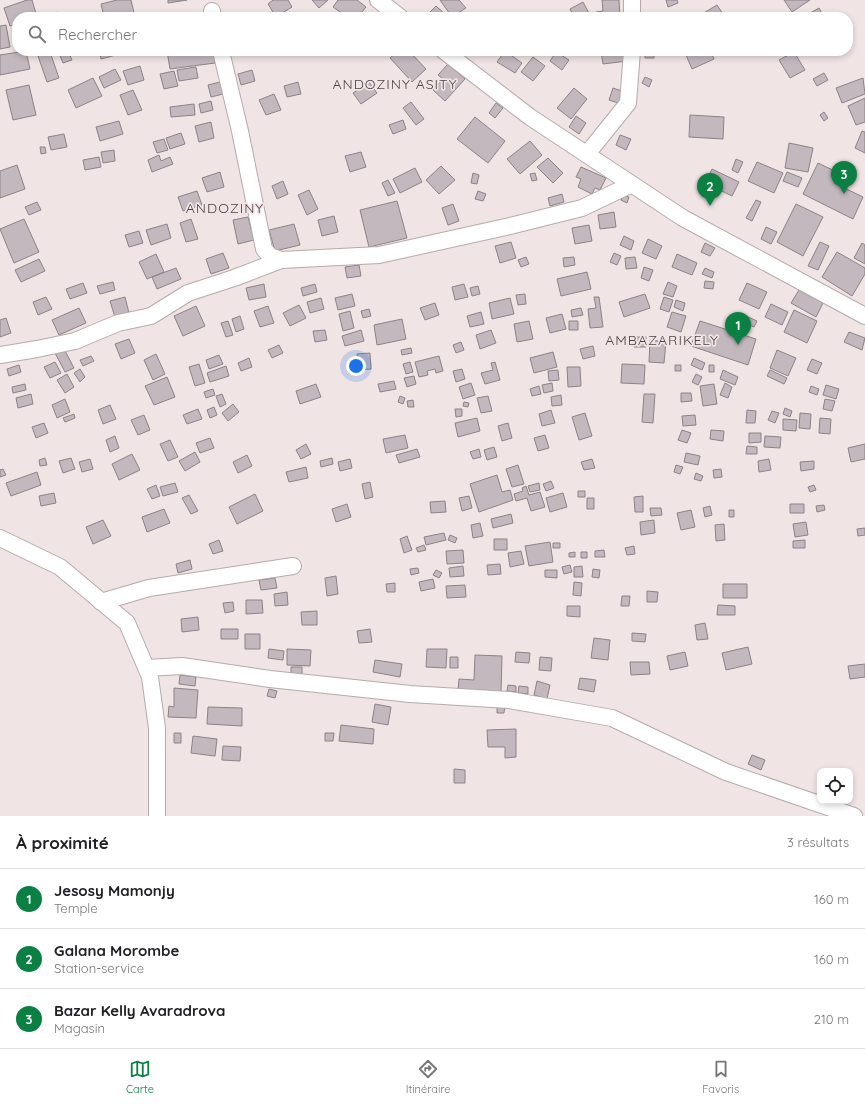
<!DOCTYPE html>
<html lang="fr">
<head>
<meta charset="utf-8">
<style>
	body { margin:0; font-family:Quicksand,sans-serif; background:#f6f6f6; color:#202124 }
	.controls { position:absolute; right:12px; bottom:12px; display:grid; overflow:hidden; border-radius:8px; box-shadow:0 2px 6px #0003 }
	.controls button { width:36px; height:36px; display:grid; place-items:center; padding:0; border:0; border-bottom:1px solid #e0e0e0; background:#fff; color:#202124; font:20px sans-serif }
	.you { position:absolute; left:356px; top:366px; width:14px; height:14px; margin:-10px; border:3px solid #fff; border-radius:50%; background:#1a73e8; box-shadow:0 0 0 6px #1a73e833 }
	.badge { display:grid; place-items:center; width:26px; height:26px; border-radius:50%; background:#0b8043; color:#fff; font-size:13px; font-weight:700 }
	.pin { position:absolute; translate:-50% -33px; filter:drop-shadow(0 1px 2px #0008) }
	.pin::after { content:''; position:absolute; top:21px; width:14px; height:12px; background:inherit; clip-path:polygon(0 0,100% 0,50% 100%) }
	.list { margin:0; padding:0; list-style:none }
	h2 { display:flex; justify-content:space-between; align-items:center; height:52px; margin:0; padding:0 16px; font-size:17px }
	h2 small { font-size:13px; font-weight:400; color:#757577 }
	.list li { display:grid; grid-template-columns:26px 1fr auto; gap:12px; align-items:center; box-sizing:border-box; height:60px; padding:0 16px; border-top:1px solid #e0e0e0 }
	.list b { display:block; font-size:15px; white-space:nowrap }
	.list p { margin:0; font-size:13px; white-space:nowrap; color:#757577 }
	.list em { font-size:13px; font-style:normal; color:#757577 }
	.icon { flex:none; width:22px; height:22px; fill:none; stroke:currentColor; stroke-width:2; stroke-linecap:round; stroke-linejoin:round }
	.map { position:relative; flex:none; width:865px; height:816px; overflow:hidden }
	.search { position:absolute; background:#fff; box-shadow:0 2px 6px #0003; left:12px; right:12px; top:12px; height:44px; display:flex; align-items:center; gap:10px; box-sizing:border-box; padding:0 14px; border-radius:16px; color:#757577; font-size:15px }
	.sheet { height:232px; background:#fff }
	nav { display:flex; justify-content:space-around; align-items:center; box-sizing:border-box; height:56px; border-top:1px solid #e0e0e0; background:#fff; font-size:11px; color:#757577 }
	nav a { display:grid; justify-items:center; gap:2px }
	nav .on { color:#0b8043 }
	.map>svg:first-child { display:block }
	.building { fill:#c3b8be; stroke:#8c8287 }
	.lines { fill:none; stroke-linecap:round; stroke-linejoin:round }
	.minor-casing { stroke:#b6aaaa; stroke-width:18 }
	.minor { stroke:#fff; stroke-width:16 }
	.labels { text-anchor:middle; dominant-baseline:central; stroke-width:3.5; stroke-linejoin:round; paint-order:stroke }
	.neighbourhood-label { font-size:14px; letter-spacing:1px; fill:#4f4545; stroke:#f1e4e4 }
</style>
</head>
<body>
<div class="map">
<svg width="865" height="816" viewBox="0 0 865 816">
	<rect width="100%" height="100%" fill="#f1e4e4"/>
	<path class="building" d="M27,0H32L37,17H17V24L10,26L4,8Z
		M117,0H131L135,17H104L101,4Z
		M168,0H187L168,3Z
		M273,0H288L292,7L276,17L268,4Z
		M312,0H328L319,8Z
		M338,0H357L366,7L358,17H347L333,7Z
		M440,0H459L466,8L452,17Z
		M602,0H619L620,17H596V12L603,11Z
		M666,0H677L678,3L668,7Z
		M784,0H810L792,12Z
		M583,2L591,17H574L570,9Z
		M717,5L725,17H704L702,14Z
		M436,6L446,15L444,17H433L429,13Z
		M819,8L824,17H806L805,16Z
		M58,12L60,17H47Z
		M290,12L293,17H281Z
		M6,25L10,47L0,49V26Z
		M26,51L30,69L0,75V55Z
		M64,51H68L72,60L63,63L59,53Z
		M99,51H122L123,53L101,59Z
		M167,51H214L215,63L170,69Z
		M398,51H409L426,69L412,82L390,58Z
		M505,51L522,63L515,73L497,62Z
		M601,51H626L627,61L603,64Z
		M645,51H654V58H645Z
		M693,51H710L714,59L692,69L686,55Z
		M50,52L59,78L47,82L38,56Z
		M556,52L569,60L562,70L550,61Z
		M794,52L805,70L790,78L779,60Z
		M533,57L545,66L533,81L521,72Z
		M448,64L465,79L445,101L433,90L443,79L438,75Z
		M140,66L144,80L128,85L123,71Z
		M196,67L198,78L179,81L177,70Z
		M115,69L121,80L104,88L99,77Z
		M252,70L255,81L241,85L238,74Z
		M174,71L178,86L164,89L160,74Z
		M824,73L828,80L817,86L813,79Z
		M645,77L652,80L649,87L642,83Z
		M93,78L102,96L76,108L68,90Z
		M863,78L865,94L842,103L836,88Z
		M220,82L223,94L211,97L208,85Z
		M298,82L301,94L287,97L284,86Z
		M369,82L377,93L361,104L353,93Z
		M29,85L36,115L13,120L6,90Z
		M574,88L587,99L571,119L557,108Z
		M613,88L625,92L621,104L609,100Z
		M133,90L142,110L128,115L120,95Z
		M274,94L281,110L266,115L259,100Z
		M865,98V122L856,125L848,106Z
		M211,101L213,110L201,113L199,104Z
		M411,102L424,119L416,125L403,108Z
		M496,103L503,108L495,118L489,113Z
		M194,104L195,115L171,117L170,107Z
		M824,112L828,118L824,121L820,115Z
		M690,115L724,117L723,139L689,137Z
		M576,116L586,123L579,134L569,127Z
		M475,117L505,141L488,163L457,139Z
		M403,120L406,129L393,134L389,125Z
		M119,121L123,134L100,141L96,127Z
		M211,122L214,138L199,142L195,126Z
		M862,131L865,132V153L855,148Z
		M181,133L185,144L170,149L166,138Z
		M64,134L67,147L51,150L48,137Z
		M620,135L631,139L626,150L616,145Z
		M164,139L168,150L157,153L153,142Z
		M530,141L542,155L520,174L507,159Z
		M789,143L813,148L808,172L785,168Z
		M40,147H45L46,153L41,154Z
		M114,150L115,161L103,163L101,152Z
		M361,152L366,167L350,172L345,156Z
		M159,155L161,161L170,157L173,164L152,172L148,160Z
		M99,157L101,167L85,170L83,160Z
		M548,158L563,173L553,183L537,167Z
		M736,159L743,162L738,173L732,170Z
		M757,162L783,173L774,193L748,181Z
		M818,163L839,173L834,183L863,197L853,219L803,194Z
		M17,165L25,189L0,198V171Z
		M441,166L455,180L439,194L426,180Z
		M581,167L606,178L600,190L595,188L592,194L578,187L581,179L576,177Z
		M415,168L422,182L400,193L393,179Z
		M712,169L739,182L732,196L705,183Z
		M220,172L224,187L207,192L202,178Z
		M787,172L802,178L798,187L783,181Z
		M473,173L479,175L477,184L471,183Z
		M535,173L537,180L532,181L530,174Z
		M388,180L395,193L388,196L382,183Z
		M283,181L288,194L277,199L272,186Z
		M309,190L318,209L307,215L298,195Z
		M197,191L202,205L183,211L178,197Z
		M478,191L486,194L483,201L475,199Z
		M562,194L564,202L550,206L548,198Z
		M623,195L629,197L627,203L621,200Z
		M756,200L761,202L752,221L746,218Z
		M397,201L407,238L369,247L360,210Z
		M37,202L41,210L29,215L25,207Z
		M453,204L459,221L448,225L442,208Z
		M796,204L823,217L803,256L777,242Z
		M614,212L616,227L600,229L598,215Z
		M334,216L338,232L322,236L318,220Z
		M248,217L254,240L238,244L233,220Z
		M24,219L39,252L14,263L0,229Z
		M191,219L198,239L186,242L180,223Z
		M167,224L171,238L151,245L146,230Z
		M294,224L300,245L275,251L269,230Z
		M589,225L592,241L575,244L572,228Z
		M766,227L777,232L771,244L761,239Z
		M139,231L143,243L129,247L125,235Z
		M624,236L634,241L631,250L620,245Z
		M648,239L662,246L656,259L642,253Z
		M511,242L516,258L500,263L495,246Z
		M820,242L829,246L818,270L808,266Z
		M705,243L715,248L710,256L701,252Z
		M862,243L865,245V264L854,258Z
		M837,252L865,268V274L852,296L822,277Z
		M223,253L229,268L211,274L206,259Z
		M614,253L621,256L617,265L610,262Z
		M156,254L164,272L147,279L139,262Z
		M677,254L697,263L692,275L672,267Z
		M526,257L529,264L521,267L518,260Z
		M574,257L575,265L564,267L563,258Z
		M635,257L637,268L626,269L625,258Z
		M39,259L45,271L21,282L15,270Z
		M359,265L361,276L347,278L345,267Z
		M644,267L653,270L649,281L641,278Z
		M176,268L181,279L157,289L152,277Z
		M705,268L714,272L712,278L702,274Z
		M587,272L591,289L561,296L557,279Z
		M705,281L714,282L713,289L704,288Z
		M113,282L115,290L100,294L97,286Z
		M668,282L677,286L673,297L663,294Z
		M83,283L87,293L70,299L66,289Z
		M747,283L767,292L759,309L739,300Z
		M264,284L266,297L249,300L246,288Z
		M315,284L317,292L303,296L301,288Z
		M464,284L468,297L455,300L452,287Z
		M478,286L480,294L472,296L470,288Z
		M799,290L823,303L816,317L791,303Z
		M352,294L355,306L338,310L335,298Z
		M525,294L526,304L518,305L516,295Z
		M645,294L650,308L624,317L619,302Z
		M46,297L52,309L38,315L33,302Z
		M125,297L129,313L115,317L110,301Z
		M594,297H599L603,327L590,328L588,309L596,308Z
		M664,297L673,300L669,312L660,309Z
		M321,298L324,309L310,313L307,302Z
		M510,298L514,314L492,319L489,303Z
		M676,300L685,303L683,311L674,307Z
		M435,303L439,315L425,320L420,308Z
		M771,304L788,312L782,325L765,317Z
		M299,305L306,318L290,326L283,313Z
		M196,306L205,326L183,336L174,316Z
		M268,306L274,323L260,327L254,311Z
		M79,308L86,323L59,335L52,320Z
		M581,308L583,315L572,317L571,310Z
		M369,309L371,316L363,318L361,311Z
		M794,310L817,321L807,343L784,332Z
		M350,311L354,328L343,331L339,314Z
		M481,312L484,324L470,327L467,316Z
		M672,312L686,316L681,332L667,327Z
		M562,314L566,329L550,333L546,318Z
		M240,316L244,329L236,332L232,319Z
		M746,316L757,321L754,327L744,323Z
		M6,318L11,333L0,337V320Z
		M402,319L406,339L377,345L374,325Z
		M228,321L233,335L226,337L221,323Z
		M529,321L533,339L517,342L514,324Z
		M569,321H578V330H569Z
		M700,321L756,339L748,365L691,346Z
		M325,330L327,340L315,342L313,331Z
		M361,330L364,341L345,346L342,336Z
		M491,330L496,343L480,349L476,335Z
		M849,332L865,338L862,350L844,342Z
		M633,337H646V347H634Z
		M129,339L135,353L121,359L115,344Z
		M650,340L666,342L664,363L649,362Z
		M461,342L464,350L456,353L453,345Z
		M279,345L283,353L272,358L268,350Z
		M593,346L595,356L583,359L580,349Z
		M411,348L412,353L402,355L401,350Z
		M64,349L74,368L65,372L55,353Z
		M777,350L796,358L788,376L770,368Z
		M553,352L557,367L534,373L530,358Z
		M370,353L371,369L359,370L357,354Z
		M156,354L165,374L153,380L144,360Z
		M219,355L223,364L209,369L206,360Z
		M91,356L94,361L83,366L80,360Z
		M439,356L443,371L436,373L435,369L427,371L428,375L419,377L415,362Z
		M249,358L252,367L241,371L238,363Z
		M694,358L705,363L702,370L691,365Z
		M812,359L822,363L817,374L807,370Z
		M55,362L61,373L50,378L44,367Z
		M410,362L413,372L406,374L403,364Z
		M495,362L500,380L485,384L481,373L493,370L491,363Z
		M199,364L205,383L195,386L189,367Z
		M622,364L645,365L644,384L621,383Z
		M19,365L21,372L9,376L7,369Z
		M675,365H681V371H675Z
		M709,365H714V372H709Z
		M226,366L229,376L210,382L207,373Z
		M567,367H580L581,386L568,387Z
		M80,369L85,377L80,382L74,373Z
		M462,369L465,379L456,382L453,371Z
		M558,370L559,380L549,381L548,371Z
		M723,370L738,377L735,385L720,379Z
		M770,370L787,378L784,384L767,376Z
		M67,374L74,387L65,393L57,380Z
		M696,374L702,377L698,385L692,382Z
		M414,376L416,384L407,387L404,378Z
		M167,377L175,397L154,405L145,386Z
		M394,381L396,389L380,392L378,384Z
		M471,383L475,395L463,399L459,387Z
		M552,383L553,391L544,393L542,385Z
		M725,383L732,387L728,398L720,395Z
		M25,384L26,390L13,393L12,387Z
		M316,384L321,397L300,404L296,391Z
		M714,384L717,404L703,406L700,386Z
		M826,385L839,389L836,399L823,395Z
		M539,386L541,394L532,396L530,389Z
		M811,386L819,389L817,395L809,392Z
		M213,389L215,395L206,398L204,392Z
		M681,393H691L692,401L681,402Z
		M31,394L33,404L18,408L16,398Z
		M222,394L226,404L220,407L216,396Z
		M644,394H655L653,423L642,422Z
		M561,395L562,405L552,406L551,397Z
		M400,396L405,398L403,404L398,402Z
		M488,396L492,411L481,413L477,398Z
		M65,399L70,412L57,418L52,405Z
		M825,399L835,401L832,411L823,409Z
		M413,400L414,407H408L407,401Z
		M464,402L469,403L468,407L463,406Z
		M233,404L239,412L228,421L222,413Z
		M110,405L116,419L103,424L98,410Z
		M214,407L217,415L210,418L207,410Z
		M785,408L792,411L790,417L783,414Z
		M198,409L202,419L187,424L183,415Z
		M455,409H462V416L456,417Z
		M551,410L555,423L542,426L539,414Z
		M747,410L756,411L755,423H746Z
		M772,411L779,413L775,423L768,420Z
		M585,413L592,436L579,440L572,417Z
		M800,413L811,414L810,429L799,428Z
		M74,414L75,418L65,422L63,418Z
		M144,415L150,430L138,435L131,420Z
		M695,415L696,425L683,426L682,416Z
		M477,418L480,431L458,437L455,423Z
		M820,418L831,419L830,434L819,433Z
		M783,419L797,420L796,431L783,430Z
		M44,423L48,433L36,438L32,427Z
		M508,423L512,438L502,441L498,426Z
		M682,430L691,433L687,443L678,440Z
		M711,430L724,431L723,441L710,439Z
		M749,433H761V442L749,443Z
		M405,435L408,448L386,453L383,439Z
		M545,435L549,448L538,451L534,438Z
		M115,436L119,448L110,452L106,440Z
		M765,436L781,437L780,448L764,447Z
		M210,438L214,448L200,453L196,443Z
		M170,440L178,457L168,461L160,444Z
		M306,444L311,454L301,459L296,450Z
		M865,444V459L851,462L848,448Z
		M747,446L757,447V454H746Z
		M494,447L497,457L487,460L484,450Z
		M417,449L420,457L399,463L396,455Z
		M479,449L481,457L473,459L470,452Z
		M195,452L200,462L185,471L179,461Z
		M686,453L700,456L698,465L684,462Z
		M132,454L140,470L119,480L112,464Z
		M247,455L252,466L238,473L233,462Z
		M45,458L47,465L40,466L39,460Z
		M71,458L75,469L63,473L59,461Z
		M332,458L333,464L321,467L320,461Z
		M90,459L93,469L82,472L79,462Z
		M350,459L352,468L340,471L338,462Z
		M592,459L595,468L584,470L581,462Z
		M769,459L771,470L759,472L758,461Z
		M814,461V469L801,471L800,462Z
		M518,465L524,484L512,487L506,469Z
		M676,465L683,467L680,474L674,472Z
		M306,467L308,478L289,482L286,472Z
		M3,469L6,475L0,477V470Z
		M721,469L722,477L714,478L713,470Z
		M37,472L41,485L11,496L6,483Z
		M696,473L703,476L701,481L694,479Z
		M497,475L502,492L510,490L513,500L479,512L470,484Z
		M551,481L554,488L546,491L543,484Z
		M370,482L373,497L365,499L362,484Z
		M175,483L178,492L163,496L160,487Z
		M539,483L540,490L530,492L528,486Z
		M156,485L160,496L152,499L147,489Z
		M814,485L816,490L810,492L808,487Z
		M526,486L529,495L540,492L545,507L531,511L527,498L516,501L514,494L523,491L522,488Z
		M578,491H585V497H578Z
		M54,493L56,503L41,506L39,496Z
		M563,493L567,507L550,512L546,498Z
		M255,494L263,511L237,524L229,507Z
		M189,495L198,511L191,514L182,498Z
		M469,496L472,508L462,511L459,498Z
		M643,496V512H635L634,497Z
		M587,498H594V509H587Z
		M445,501L446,512L431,513L430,502Z
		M347,504L351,517L336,522L332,509Z
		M790,504H804V513H790Z
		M824,505L825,510L817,512L816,506Z
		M710,506L712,515L705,517L703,508Z
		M650,508H661L662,515L651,516Z
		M164,509L170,523L147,532L142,517Z
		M691,510L695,527L681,530L677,513Z
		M729,510H734V517H729Z
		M511,514L513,523L493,528L491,519Z
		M103,520L111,536L93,544L86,527Z
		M654,520L655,533L641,535L640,522Z
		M806,522L808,535L795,537L793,524Z
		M480,523L483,536L473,538L471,525Z
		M724,524L725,540L716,541L715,525Z
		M865,528V535L858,536L857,529Z
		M444,533L446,540L426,545L424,537Z
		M450,535L457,538L455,543L448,540Z
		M407,536L412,550L404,553L400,539Z
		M494,539H507V550H494Z
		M219,540L223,551L213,554L209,544Z
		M805,540V548H793V541Z
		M550,542L553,562L529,566L525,546Z
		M553,543H560V548H553Z
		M424,545L426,550L418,552L416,548Z
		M634,546L635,554L627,555L625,548Z
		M463,550L464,563L447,564L446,551Z
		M604,550L605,557H595V551Z
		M521,551L524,564L510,567L508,553Z
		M575,552V557H569V553Z
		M581,552H587V558H581Z
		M190,560L192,569L178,573L176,564Z
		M500,564L501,574L488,575L487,565Z
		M570,565L572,572L564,574L562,567Z
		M463,566L464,576L450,577L449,568Z
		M582,566L583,577H574V567Z
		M418,568L419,573L411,575L410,569Z
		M593,569L600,570L599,578L592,577Z
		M436,570L442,573L439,578L433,575Z
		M545,570H557V578L545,577Z
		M336,576L338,594L327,596L325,578Z
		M275,578L277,588L261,590L259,580Z
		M433,579L435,588L421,591L419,582Z
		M574,582L582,583L581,596L573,595Z
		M395,583V592H387L386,584Z
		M723,584H747V598H723Z
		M465,585L466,597L447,598L446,586Z
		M647,591L658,592L657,602H647Z
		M287,592L288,605L275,606L274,594Z
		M622,596H630L629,606H621Z
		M246,600H262L263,613L246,614Z
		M233,602L234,611L225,613L223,603Z
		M718,605L735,606V615H717Z
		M567,606H580V617L567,616Z
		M317,611V625H302L301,612Z
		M198,617L199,630L182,632L181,619Z
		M705,623L708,639L697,640L695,625Z
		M221,629H238V639H221Z
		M370,629L372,642L359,643L357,631Z
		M632,633L646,634L645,642L632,641Z
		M245,634H260V649H245Z
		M594,638L610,640L608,660L591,658Z
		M748,647L752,664L726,670L722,653Z
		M269,649L284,651L283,660L268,658Z
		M287,649L311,650L310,666L287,665Z
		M427,649H447L446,668L426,667Z
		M516,652L530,653L529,663L515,662Z
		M685,652L688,666L670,670L667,656Z
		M475,655L502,656L501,693L458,691L459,679L474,680Z
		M450,657H458V668H450Z
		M540,657L552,658L551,671L539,670Z
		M375,660L402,664L400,677L373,672Z
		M630,662H649L650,674L631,675Z
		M865,664V677L850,679L848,666Z
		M291,667H302V677L291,678Z
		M180,675L196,677L195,686L179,684Z
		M580,678L596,680L594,692L578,689Z
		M537,681L550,685L547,699L534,695Z
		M508,685L516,686V692L507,691Z
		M519,686L528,687V694L518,693Z
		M174,688L198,690L196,718L168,717L169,706L174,707Z
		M269,689L277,691L275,698L267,696Z
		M375,704L391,707L388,725L372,722Z
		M497,705H505L504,713H497Z
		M208,707L242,708V726L207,724Z
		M341,725L374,729L373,744L339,741Z
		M516,729V757L505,758V747H488L487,730Z
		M174,733H181V743H174Z
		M325,733H334L333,741H325Z
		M193,736L217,739L215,756L191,753Z
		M223,746L241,747L240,761L222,760Z
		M752,755L765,760L761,770L748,764Z
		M454,769L465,770V783H454Z"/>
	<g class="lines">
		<g class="minor-casing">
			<path id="minor" d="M378,0L400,17
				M212,11L213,17
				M632,17V0
				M221,51L240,131L264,249L270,256L281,260L379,255L510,226L582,208L632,184
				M444,51L530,117L683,218L865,316
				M587,154L628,103L632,51
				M0,355L37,349L75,341L118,323L151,316L188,293L234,278L281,260
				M0,538L60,567L127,623L150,677L157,728V816
				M101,602L149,588L293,566
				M146,668L182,666L270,679L410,694L509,700L612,718L726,772L854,816"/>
		</g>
		<use href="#minor" class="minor"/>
	</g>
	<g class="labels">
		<g class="neighbourhood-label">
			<text x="395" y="84">ANDOZINY ASITY</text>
			<text x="225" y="208">ANDOZINY</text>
			<text x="662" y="340">AMBAZARIKELY</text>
		</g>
	</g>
</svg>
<div class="controls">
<button><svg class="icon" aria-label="locate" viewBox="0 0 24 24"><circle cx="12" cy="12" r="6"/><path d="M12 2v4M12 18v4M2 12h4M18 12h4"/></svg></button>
</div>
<div class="you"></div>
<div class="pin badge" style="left:738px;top:345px">1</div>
<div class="pin badge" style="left:710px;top:206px">2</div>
<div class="pin badge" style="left:844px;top:194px">3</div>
<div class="search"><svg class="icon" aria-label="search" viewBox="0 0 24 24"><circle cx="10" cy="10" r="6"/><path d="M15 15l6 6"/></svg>Rechercher</div>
</div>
<section class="sheet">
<h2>À proximité<small>3 résultats</small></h2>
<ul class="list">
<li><span class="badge">1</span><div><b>Jesosy Mamonjy</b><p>Temple</p></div><em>160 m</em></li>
<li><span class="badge">2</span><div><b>Galana Morombe</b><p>Station-service</p></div><em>160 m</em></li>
<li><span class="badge">3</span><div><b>Bazar Kelly Avaradrova</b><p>Magasin</p></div><em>210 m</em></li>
</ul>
</section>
<nav>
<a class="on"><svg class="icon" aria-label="map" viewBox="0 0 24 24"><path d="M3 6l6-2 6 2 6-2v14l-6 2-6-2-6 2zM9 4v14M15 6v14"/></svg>Carte</a>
<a><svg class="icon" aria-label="directions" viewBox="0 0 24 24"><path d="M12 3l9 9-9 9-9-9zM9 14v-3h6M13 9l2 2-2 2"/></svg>Itinéraire</a>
<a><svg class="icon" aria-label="saved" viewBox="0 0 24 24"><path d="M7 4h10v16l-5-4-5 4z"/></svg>Favoris</a>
</nav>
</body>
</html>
